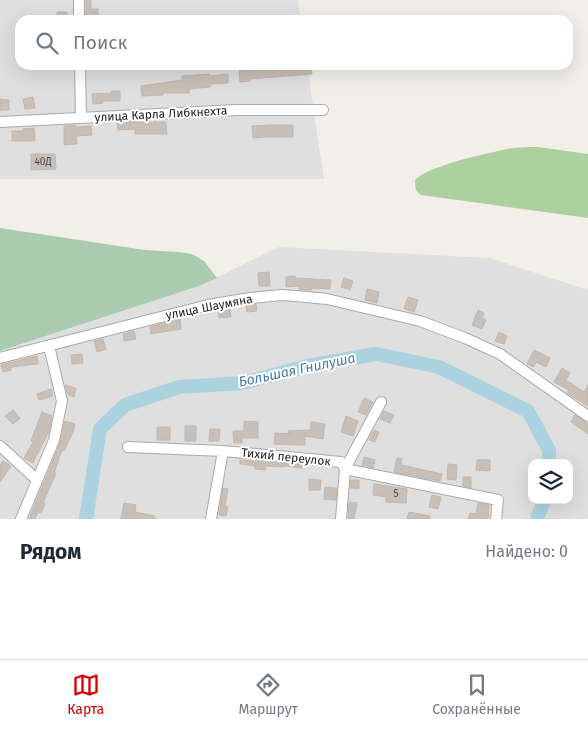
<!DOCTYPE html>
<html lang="ru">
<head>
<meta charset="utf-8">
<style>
	body { margin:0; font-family:"Fira Sans",sans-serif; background:#f2f2f3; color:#1f2937 }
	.controls { position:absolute; right:15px; bottom:15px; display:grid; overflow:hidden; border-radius:10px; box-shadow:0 5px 20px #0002 }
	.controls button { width:45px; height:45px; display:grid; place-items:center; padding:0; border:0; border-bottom:1px solid #e0e1e3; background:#fff; color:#1f2937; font:25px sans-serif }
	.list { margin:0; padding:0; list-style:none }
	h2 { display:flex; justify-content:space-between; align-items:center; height:65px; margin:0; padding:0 20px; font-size:21px }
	h2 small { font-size:16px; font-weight:400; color:#747a83 }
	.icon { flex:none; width:28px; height:28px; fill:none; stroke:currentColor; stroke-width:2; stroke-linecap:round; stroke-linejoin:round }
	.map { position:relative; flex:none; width:588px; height:519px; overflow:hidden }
	.search { position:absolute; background:#fff; box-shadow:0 5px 20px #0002; left:15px; right:15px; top:15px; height:55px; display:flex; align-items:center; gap:12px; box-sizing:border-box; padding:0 18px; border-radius:15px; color:#747a83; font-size:19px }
	.sheet { height:140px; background:#fff }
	nav { display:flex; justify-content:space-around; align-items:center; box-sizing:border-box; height:70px; border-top:1px solid #e0e1e3; background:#fff; font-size:14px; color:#747a83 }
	nav a { display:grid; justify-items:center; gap:2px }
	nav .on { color:#d40000 }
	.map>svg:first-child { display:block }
	.residential { fill:#e0dfdf; fill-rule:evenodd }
	.forest { fill:#add19e }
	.cemetery { fill:#aacbaf }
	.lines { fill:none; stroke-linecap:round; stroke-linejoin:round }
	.river { stroke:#aad3df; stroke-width:14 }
	.building { fill:#c7bfb8; stroke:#c4b6ab }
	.minor-casing { stroke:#a9a9a9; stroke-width:12 }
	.minor { stroke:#fff; stroke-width:10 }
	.labels { text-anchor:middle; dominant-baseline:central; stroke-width:4; stroke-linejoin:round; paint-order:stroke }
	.number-label { font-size:10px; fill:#4b4948 }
	.street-label { font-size:12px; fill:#222; stroke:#fff }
	.water-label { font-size:14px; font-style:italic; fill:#4a7aab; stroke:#fff }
</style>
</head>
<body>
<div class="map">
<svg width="588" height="519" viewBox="0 0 588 519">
	<rect width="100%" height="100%" fill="#f2efe9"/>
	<path class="residential" d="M0,0H298L301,20H20V65H307L324,179H0Z
		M279,247L490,258L588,290V519H0V351L199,286ZM532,463H569V500H532Z"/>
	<path class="forest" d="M538,147L588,154V218L421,195C415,191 415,188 415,180C430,165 485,154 507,149C517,147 528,147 538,147Z"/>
	<path class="cemetery" d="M0,228L145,250L179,252L192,254L204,261L217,278L199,286L0,351Z"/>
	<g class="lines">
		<path class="river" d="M86,519L100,429L125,405L179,387L243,383L307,366L376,354L439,367L528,411L549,450V463
			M537,519L544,500"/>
	</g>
	<path class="building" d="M86,0H91V9H98V20H86Z
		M57,12H67V20H57Z
		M311,65L312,74L249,79L250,81L240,82L239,71L255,70V66Z
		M209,74V76L228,74V83L210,84V87L189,89V93H163V95L142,96L141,86L182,80V76Z
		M111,91H120V101H102L103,103L93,104L92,94L111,93Z
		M33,97L35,108L25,109L23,99Z
		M0,99L9,100V110H0Z
		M130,122H166L167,134H135V129L118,130L117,123Z
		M76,125V127L91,126L92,135L76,136L77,144L64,145V126Z
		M272,125H293V137H264L253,138L252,126Z
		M34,128L35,141H12V131H23V129Z
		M31,154H55L56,169L31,170Z
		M269,272L270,286H259L258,273Z
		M295,276V278L331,280L330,289L312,288V290H308L299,289V286L286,287V277Z
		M344,278L353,281L350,290L341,287Z
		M367,289L379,292L377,303L365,300Z
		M408,297L418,300L414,312L404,309Z
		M256,304L257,311L247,312L246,306Z
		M230,309L231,317L219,318L218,310Z
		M478,310L484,313L482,318L486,320L482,329L472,325Z
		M180,319L181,329L151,334L150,327Z
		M134,331L136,339L124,341L123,334Z
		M499,332L507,336L504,344L495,341Z
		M103,339L106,349L97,352L94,341Z
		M534,350L550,358L546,367L536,362L534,367L527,364Z
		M82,354L83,363L72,364L71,355Z
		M37,356L38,364L11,367V370L3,372L1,365Z
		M562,368L570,373L566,380L584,392L588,385V406L567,393L569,390L554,382Z
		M65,385L76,388L74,397L68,395Z
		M51,389L53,396L39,400L37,394Z
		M364,398L373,402L366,415L358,412Z
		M13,410L20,418L13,424L5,416Z
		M384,411L394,415L390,423L380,419Z
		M42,412L52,416L49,431L33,463L24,458L33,442L31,441Z
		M575,415L588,424V434L571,422Z
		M346,416L358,421L353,436L341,432Z
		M65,421L75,424L73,432L64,451L62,450L54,473H56L43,503L45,504L41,513L38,512L35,519H29L60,443Z
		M244,421L258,422V438H242V443H234L233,431H244Z
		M311,422L325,424L323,439L305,436V445L274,444L275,433L291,434H288V431L310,430Z
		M185,426H196V441H185Z
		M157,427H170V440H157Z
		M210,429H220L219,441H209Z
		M374,430L379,432L375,442L369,440Z
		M364,457L375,460L373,468L362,465Z
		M397,458L402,459L401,465L442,474L440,481L394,472Z
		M240,460L302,465V468L284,466V467L266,466L265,470L255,469V466L240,464Z
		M477,460H490V471L476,470Z
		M3,461L11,466L0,482V465Z
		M448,464L457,465L456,480L447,479Z
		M463,477H471V488L463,486Z
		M309,479L321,480L320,490H309Z
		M351,480H359V489L350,488Z
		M374,484L407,489L406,503L386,502V497L373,495Z
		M325,487L337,488L336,500L324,499Z
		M223,488L228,489L225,506L228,507L226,516L219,515Z
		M432,495L441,497L438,509L429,507Z
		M349,502L357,503L354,519H348Z
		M124,503L136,505L135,512L155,516V519H121Z
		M478,503L489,505L488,519H468L470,513L476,514Z
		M409,512L430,516V519H407Z"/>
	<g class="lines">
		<g class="minor-casing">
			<path id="minor" d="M79,0V20
				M80,65L81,118
				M0,122L237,110H323
				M0,358L208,305L250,298L282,295L296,296L327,299L420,321L465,338L500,354L588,416
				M0,446L36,479
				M128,447L223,451L341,462L345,469L498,500L496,519
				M21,519L54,440L62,401L49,346
				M211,519L223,451
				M341,519L345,469L381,402"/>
		</g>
		<use href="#minor" class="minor"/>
	</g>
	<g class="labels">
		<g class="number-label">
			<text x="43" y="162">40Д</text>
			<text x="396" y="494">5</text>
		</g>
		<g class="street-label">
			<text transform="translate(161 114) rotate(-3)">улица Карла Либкнехта</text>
			<text transform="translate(209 307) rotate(-11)">улица Шаумяна</text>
			<text transform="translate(286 457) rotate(6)">Тихий переулок</text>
		</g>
		<g class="water-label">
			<text transform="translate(297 370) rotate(-12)">Большая Гнилуша</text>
		</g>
	</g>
</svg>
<div class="controls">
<button><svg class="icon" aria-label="layers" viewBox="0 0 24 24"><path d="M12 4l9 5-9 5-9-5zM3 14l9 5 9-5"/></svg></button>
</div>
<div class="search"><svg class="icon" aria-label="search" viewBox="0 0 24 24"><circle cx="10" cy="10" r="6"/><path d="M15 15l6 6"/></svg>Поиск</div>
</div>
<section class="sheet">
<h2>Рядом<small>Найдено: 0</small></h2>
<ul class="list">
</ul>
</section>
<nav>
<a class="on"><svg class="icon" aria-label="map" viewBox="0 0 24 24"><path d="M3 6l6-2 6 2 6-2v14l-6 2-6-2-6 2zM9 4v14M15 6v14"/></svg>Карта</a>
<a><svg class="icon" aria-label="directions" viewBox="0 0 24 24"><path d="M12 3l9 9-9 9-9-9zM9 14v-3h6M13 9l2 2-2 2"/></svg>Маршрут</a>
<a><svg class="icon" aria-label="saved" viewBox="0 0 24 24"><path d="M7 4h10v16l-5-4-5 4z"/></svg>Сохранённые</a>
</nav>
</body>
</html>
